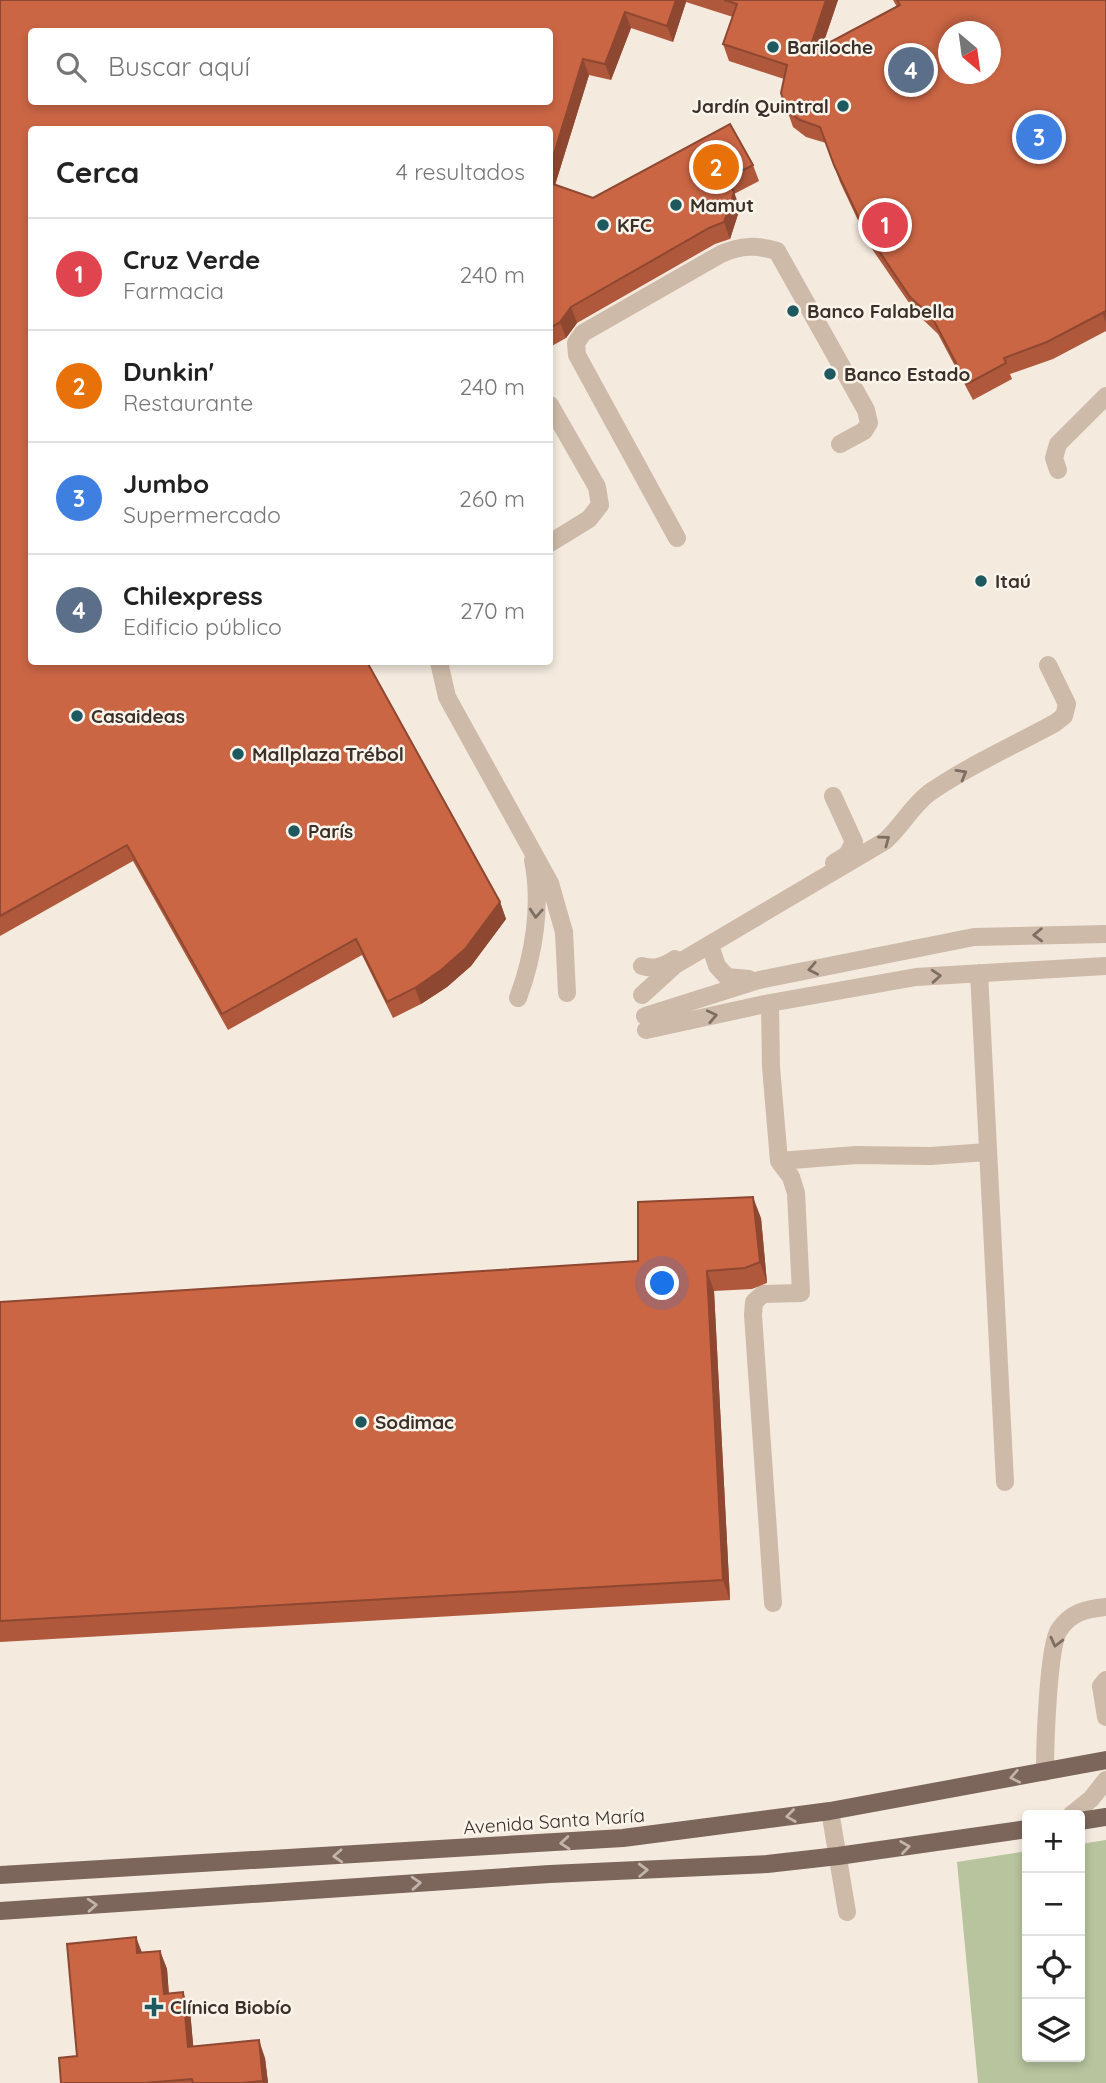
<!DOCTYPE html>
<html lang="es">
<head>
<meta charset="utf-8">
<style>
	body { margin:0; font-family:Quicksand,sans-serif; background:#f6f6f6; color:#222 }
	.controls { position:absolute; right:21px; bottom:21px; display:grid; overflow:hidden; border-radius:7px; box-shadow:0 4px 10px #0003 }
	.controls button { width:63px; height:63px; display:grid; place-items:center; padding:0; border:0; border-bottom:2px solid #e0e0e0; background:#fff; color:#222; font:35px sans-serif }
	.compass { position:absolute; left:938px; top:21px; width:63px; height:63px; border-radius:50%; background:#fff; box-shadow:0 4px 10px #0003; rotate:151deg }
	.you { position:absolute; left:663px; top:1284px; width:24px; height:24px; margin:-18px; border:5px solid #fff; border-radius:50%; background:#1a73e8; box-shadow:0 0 0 10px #1a73e833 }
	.badge { display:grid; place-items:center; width:46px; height:46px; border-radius:50%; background:#db2777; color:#fff; font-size:23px; font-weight:700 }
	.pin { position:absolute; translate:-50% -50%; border:4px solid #fff; box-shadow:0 2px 7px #0006 }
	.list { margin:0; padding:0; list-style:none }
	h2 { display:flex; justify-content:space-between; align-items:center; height:91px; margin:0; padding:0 28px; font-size:30px }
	h2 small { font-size:23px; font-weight:400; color:#767676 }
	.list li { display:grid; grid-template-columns:46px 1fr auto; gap:21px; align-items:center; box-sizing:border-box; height:112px; padding:0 28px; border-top:2px solid #e0e0e0 }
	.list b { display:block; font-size:26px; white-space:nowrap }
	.list p { margin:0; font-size:23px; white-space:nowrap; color:#767676 }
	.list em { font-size:23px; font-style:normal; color:#767676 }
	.icon { flex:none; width:38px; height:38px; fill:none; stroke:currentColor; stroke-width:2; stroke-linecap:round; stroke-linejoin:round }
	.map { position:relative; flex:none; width:1106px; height:2083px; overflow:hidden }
	.search { position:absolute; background:#fff; box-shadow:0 4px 10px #0003; left:28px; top:28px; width:525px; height:77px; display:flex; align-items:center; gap:18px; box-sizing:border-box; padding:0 24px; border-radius:7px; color:#767676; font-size:26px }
	.panel { position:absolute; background:#fff; box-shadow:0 4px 10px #0003; left:28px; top:126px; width:525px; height:539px; border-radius:7px }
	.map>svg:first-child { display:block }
	.green { fill:#b7c49d }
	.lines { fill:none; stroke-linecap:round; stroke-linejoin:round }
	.minor { stroke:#cdbaa9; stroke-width:18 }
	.major { stroke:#7c655a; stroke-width:18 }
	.wall { fill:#af583b }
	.shaded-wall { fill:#8e4730 }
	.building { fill:#cb6645; stroke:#8e4730; stroke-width:2; fill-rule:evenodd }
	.oneway { stroke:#7c6e63 }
	.oneway2 { stroke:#c2b4aa }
	.poi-dot { fill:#1d595e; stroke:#fbf4eb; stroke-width:2.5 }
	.labels { text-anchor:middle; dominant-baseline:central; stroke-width:5; stroke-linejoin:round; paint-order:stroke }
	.poi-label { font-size:19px; font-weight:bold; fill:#3a2f29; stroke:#fbf4eb; text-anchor:start }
	.street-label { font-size:19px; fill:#3a2f29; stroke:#fbf4eb }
</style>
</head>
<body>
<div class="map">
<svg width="1106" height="2083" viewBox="0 0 1106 2083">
	<rect width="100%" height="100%" fill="#f4eade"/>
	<path class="green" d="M1106,1840V2083H978L957,1862L1027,1851V2057H1080V1844Z"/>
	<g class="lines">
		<path class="minor" d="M550,405L597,487L600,505L589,519L550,543
			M1058,470L1054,458L1058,444L1106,396
			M677,538L577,355L576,343L583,333L721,254C742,245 756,245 777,251L866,410L869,423L864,431L840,444
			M439,662L447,697L550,883L564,932L567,993
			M833,796L854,842L847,855L834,863
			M710,945L717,966L727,977L749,979
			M642,966C655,970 664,966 675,959
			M979,973L1005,1482
			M642,995L675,965L885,841C902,826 910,808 929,793C968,766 1013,746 1055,723L1064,716L1067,704L1048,665
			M518,998C534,955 542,905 533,860
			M770,1003L771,1067L779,1161L791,1177L796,1193L801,1293L763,1294L754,1302L753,1315L773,1603
			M645,1016L759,980L974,937L1106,934
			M646,1030L770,1003L916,977L1106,966
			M779,1161L856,1155L930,1156L988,1152
			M1106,1680L1101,1686L1106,1717
			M1045,1772C1045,1746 1048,1647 1059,1630C1071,1612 1086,1609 1106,1607
			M830,1811L847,1912
			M1071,1815L1091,1799L1106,1780"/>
		<path class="major" d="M1080,1821L1106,1817
			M0,1875L623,1838L830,1811L1106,1760
			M0,1911L550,1874L767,1864L838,1856L1027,1829"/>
	</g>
	<path class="wall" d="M0,0H838L822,47L897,7L893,0H1106V331L1053,359L1010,374L1012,379L973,400L938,334L916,313L870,246L840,182L826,143L806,137L793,127L781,93L784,79L729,61L723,44L733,17L686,2L673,42L631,28L611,80L589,75L555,185L593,198L753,165L759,181L734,194L740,208L730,239L715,244L577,323L566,338L550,347V130H32L500,902L506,919L471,966L447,987L421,1004L393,1018L362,955L228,1030L133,861L0,936Z
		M761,1218L767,1283L752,1289L714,1291L730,1600L0,1642V1302L638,1261Z
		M160,1951L167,1969L169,1994L190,2010L193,2046L265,2058L268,2083H61L142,1952Z"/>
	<path class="shaded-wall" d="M676,0H686V2L673,42L667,26Z
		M826,0H838L814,71L808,54Z
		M625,12L631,28L611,80L605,64Z
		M583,59L589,75L551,198L550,194V167Z
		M734,192L740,208L730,239L724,222Z
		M571,307L577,323L566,338L560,322Z
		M1106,311V323L1103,314Z
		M500,902L506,919L471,966L447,987L421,1004L415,988Z
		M753,1197L761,1218L767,1283L760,1262Z
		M707,1271L714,1291L730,1600L723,1580Z
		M136,1937L143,1955L137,1953Z
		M160,1951L167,1969L170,2012L164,1994Z
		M183,1992L190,2010L195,2065L188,2047Z
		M259,2040L265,2058L268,2083H263V2081Z"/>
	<path class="building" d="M0,0H676L667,26L625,12L605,64L583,59L550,167V130H32V662H367L500,902L465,949L441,970L415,988L387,1002L356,939L222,1014L127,845L0,916ZM32,32H550V102H32Z
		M724,0H826L808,54L900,5L897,0H1106V311L1047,342L1004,358L1006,363L967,384L932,317L910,297L864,229L834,165L820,127L800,120L787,111L781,93L787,65L723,44L737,4ZM948,32H990V74H948Z
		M730,124L753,165L726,179L734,192L724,222L709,228L571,307L560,322L550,328V183L593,198Z
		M753,1197L760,1262L745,1268L707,1271L723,1580L0,1621V1302L638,1261V1202Z
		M136,1937L137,1953L160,1951L164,1994L183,1992L188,2047L259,2040L263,2081L241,2083H193L192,2079L144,2083H61L59,2058L77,2056L67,1944Z"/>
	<defs><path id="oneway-chevron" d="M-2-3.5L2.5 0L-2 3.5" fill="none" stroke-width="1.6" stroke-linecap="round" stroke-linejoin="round" transform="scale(1.75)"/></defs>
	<g class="oneway">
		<use href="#oneway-chevron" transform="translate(962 774) rotate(-30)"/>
		<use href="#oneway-chevron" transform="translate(885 840) rotate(-37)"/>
		<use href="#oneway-chevron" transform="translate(536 913) rotate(94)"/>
		<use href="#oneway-chevron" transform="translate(1038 935) rotate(178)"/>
		<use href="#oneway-chevron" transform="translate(813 969) rotate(169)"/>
		<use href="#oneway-chevron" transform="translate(936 976) rotate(-4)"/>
		<use href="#oneway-chevron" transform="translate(712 1016) rotate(-12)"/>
		<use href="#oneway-chevron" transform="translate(1056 1642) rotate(104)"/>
	</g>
	<g class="oneway2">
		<use href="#oneway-chevron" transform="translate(1015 1777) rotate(169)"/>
		<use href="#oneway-chevron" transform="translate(791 1816) rotate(172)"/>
		<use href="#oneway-chevron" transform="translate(565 1843) rotate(175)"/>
		<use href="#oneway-chevron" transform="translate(905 1847) rotate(-8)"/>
		<use href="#oneway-chevron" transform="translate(338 1856) rotate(177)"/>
		<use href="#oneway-chevron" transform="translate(643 1870) rotate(-2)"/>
		<use href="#oneway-chevron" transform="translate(416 1883) rotate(-4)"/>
		<use href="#oneway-chevron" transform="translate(92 1905) rotate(-4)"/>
	</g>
	<g class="poi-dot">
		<circle cx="773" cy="47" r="7"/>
		<circle cx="843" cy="106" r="7"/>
		<circle cx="676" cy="205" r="7"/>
		<circle cx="603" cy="225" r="7"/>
		<circle cx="793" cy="311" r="7"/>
		<circle cx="830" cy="374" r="7"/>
		<circle cx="981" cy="581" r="7"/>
		<circle cx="77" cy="716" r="7"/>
		<circle cx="238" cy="754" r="7"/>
		<circle cx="294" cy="831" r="7"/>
		<circle cx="361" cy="1422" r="7"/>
		<path d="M150.5 1996.5h7v7h7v7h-7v7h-7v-7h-7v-7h7z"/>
	</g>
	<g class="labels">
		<g class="poi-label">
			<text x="787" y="47">Bariloche</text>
			<text x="829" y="106" text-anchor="end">Jardín Quintral</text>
			<text x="690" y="205">Mamut</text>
			<text x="617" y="225">KFC</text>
			<text x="807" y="311">Banco Falabella</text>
			<text x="844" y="374">Banco Estado</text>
			<text x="995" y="581">Itaú</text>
			<text x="91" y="716">Casaideas</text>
			<text x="252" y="754">Mallplaza Trébol</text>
			<text x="308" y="831">París</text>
			<text x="375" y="1422">Sodimac</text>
			<text x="170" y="2007">Clínica Biobío</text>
		</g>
		<g class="street-label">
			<text transform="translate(554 1821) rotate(-4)">Avenida Santa María</text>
		</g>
	</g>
</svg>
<div class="controls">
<button>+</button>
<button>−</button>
<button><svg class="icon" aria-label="locate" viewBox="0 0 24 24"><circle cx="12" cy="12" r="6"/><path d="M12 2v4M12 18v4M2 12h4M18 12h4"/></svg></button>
<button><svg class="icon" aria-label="layers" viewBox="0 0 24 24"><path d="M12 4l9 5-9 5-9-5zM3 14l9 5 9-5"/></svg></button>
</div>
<svg class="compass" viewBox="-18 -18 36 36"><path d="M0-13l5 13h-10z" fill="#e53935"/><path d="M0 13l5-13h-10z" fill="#767676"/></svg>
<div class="you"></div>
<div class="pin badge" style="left:885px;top:225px;background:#e0444e">1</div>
<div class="pin badge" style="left:716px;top:167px;background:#e8710a">2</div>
<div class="pin badge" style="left:1039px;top:137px;background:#3f7fe0">3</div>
<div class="pin badge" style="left:911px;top:70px;background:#5c6f8a">4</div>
<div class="search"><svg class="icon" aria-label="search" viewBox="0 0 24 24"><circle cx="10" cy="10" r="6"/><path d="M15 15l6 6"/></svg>Buscar aquí</div>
<section class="panel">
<h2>Cerca<small>4 resultados</small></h2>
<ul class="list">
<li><span class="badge" style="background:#e0444e">1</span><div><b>Cruz Verde</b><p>Farmacia</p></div><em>240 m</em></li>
<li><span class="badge" style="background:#e8710a">2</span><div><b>Dunkin'</b><p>Restaurante</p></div><em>240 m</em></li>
<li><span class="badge" style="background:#3f7fe0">3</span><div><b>Jumbo</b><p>Supermercado</p></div><em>260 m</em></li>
<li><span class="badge" style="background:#5c6f8a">4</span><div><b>Chilexpress</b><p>Edificio público</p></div><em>270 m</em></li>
</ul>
</section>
</div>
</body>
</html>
